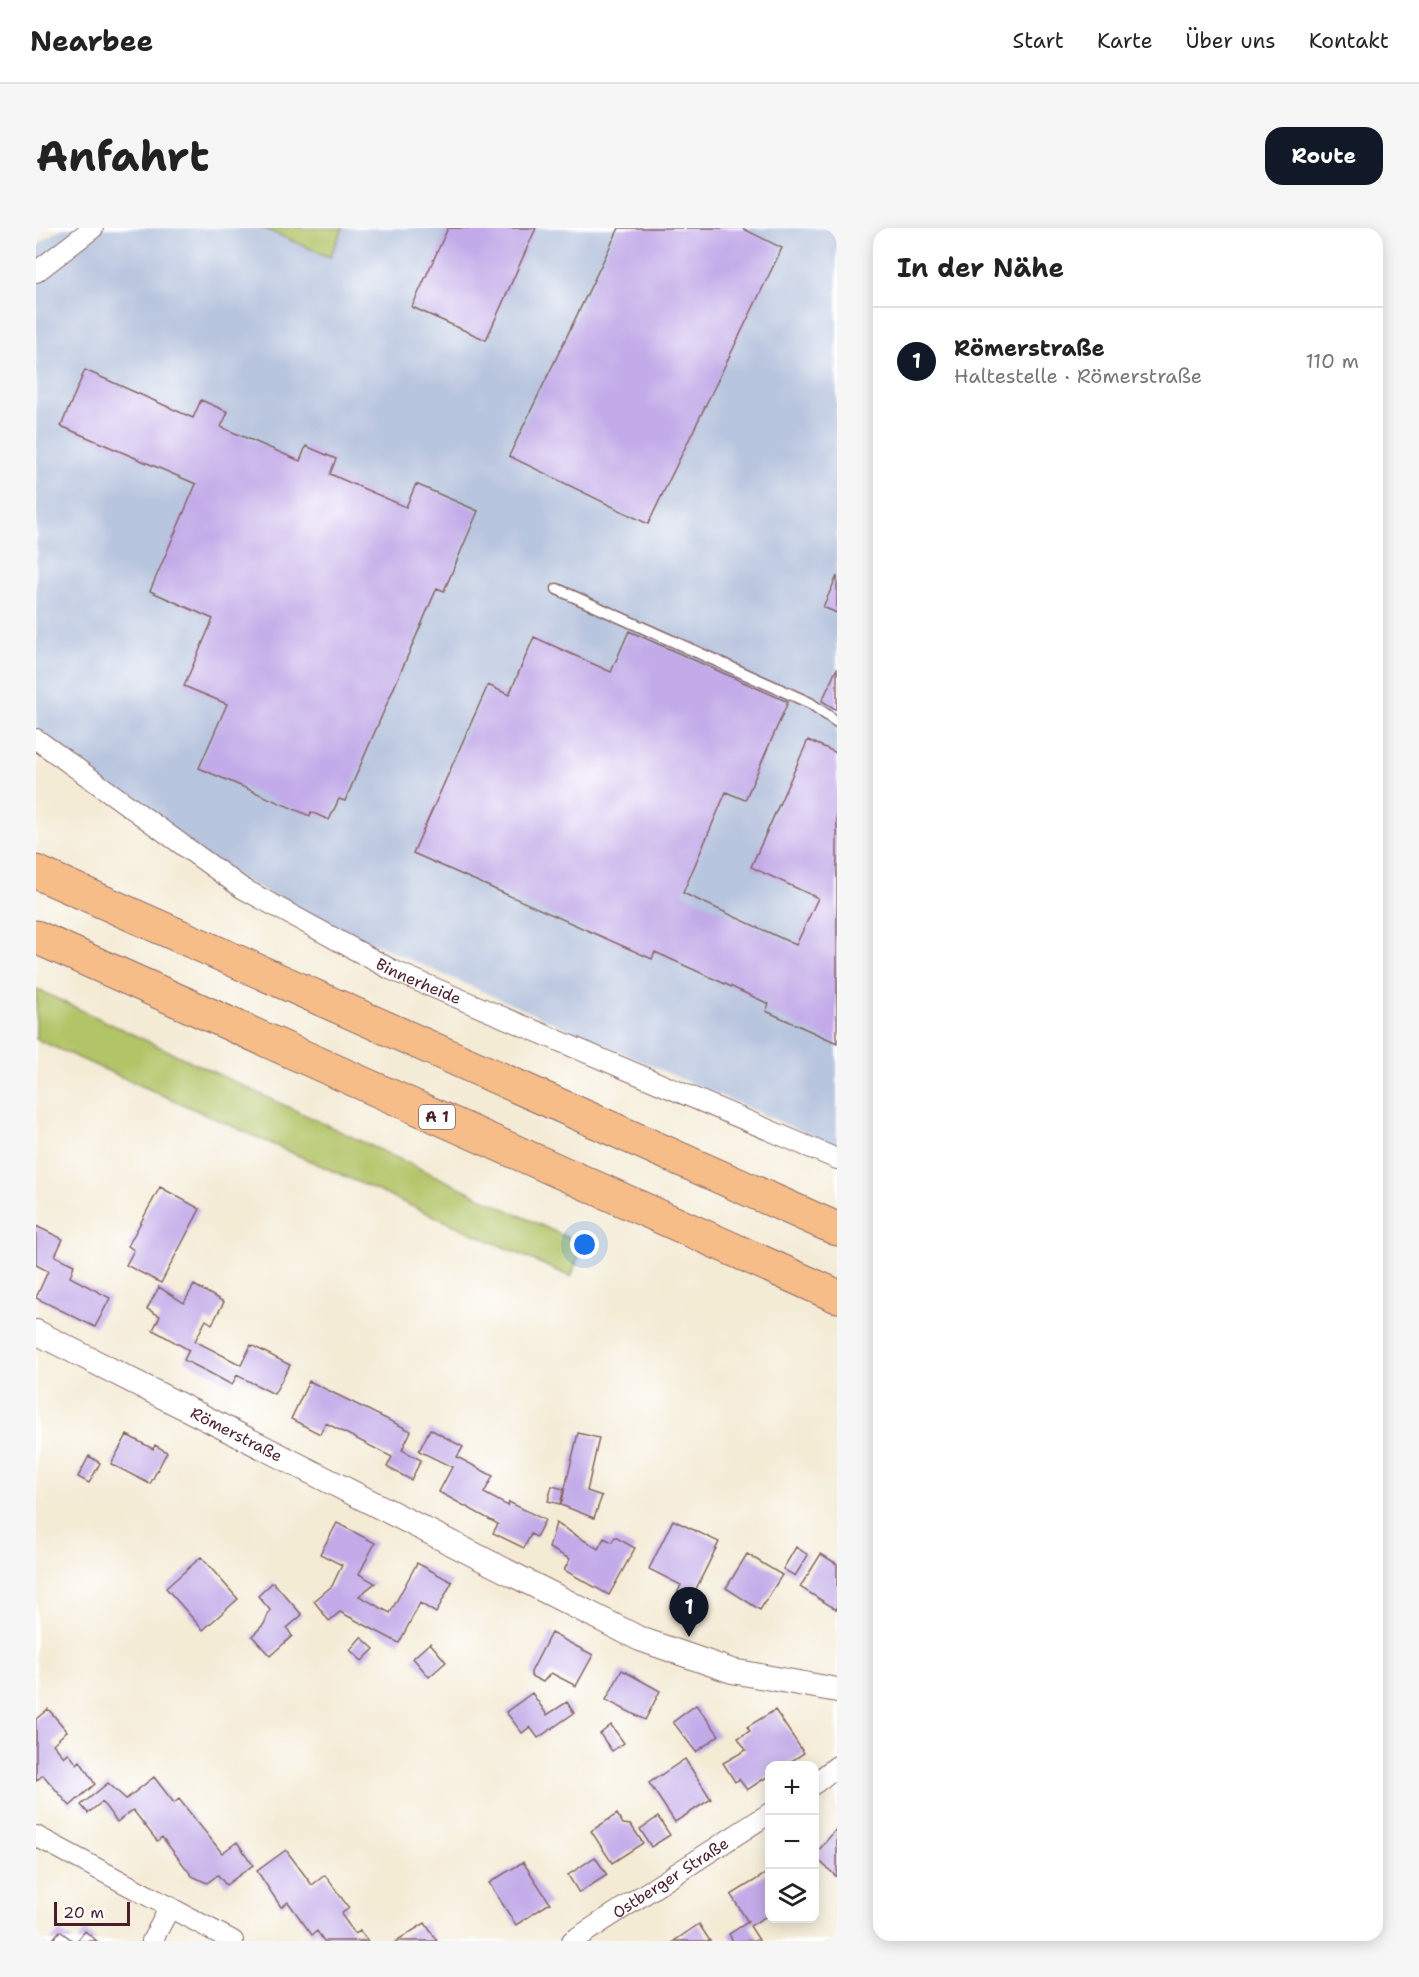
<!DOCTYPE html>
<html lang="de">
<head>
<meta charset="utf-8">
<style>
	body { margin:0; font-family:"Shantell Sans",sans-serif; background:#f6f6f6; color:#222 }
	.controls { position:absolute; right:18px; bottom:18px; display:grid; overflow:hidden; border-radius:12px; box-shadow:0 3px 15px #0003 }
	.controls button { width:54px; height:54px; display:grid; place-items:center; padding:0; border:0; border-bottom:2px solid #e0e0e0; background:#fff; color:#222; font:30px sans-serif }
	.scale { position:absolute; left:18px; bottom:15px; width:76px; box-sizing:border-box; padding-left:6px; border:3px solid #4a1f2b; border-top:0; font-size:16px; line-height:21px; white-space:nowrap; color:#4a1f2b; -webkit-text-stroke:4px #fff; paint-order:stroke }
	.you { position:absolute; left:549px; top:1017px; width:21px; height:21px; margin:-15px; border:4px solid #fff; border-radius:50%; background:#1a73e8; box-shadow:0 0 0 9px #1a73e833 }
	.badge { display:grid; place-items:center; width:39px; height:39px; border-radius:50%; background:#111827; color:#fff; font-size:20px; font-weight:700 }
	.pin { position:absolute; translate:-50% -50px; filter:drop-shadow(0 2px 3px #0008) }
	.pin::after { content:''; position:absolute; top:32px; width:21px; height:18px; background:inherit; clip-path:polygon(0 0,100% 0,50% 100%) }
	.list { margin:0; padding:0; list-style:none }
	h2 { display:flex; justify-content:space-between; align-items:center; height:78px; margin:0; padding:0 24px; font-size:26px }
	h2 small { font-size:20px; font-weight:400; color:#767676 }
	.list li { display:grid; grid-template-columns:39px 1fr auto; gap:18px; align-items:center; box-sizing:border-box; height:108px; padding:0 24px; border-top:2px solid #e0e0e0 }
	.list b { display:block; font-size:22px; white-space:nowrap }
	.list p { margin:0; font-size:20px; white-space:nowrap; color:#767676 }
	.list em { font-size:20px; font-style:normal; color:#767676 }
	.icon { flex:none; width:33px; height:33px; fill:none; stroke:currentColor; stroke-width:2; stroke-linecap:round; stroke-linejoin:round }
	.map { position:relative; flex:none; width:801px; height:1713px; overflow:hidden; border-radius:18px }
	header { display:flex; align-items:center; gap:36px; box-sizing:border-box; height:84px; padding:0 30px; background:#fff; border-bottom:2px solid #e0e0e0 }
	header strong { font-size:28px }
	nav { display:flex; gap:33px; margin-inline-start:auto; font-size:21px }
	.intro { display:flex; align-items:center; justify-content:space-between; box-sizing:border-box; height:144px; padding:0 36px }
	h1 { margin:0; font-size:42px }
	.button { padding:15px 27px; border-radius:18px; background:#111827; color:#fff; font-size:21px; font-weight:700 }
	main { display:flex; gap:36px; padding:0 36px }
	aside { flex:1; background:#fff; border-radius:18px; box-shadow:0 3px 15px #0003 }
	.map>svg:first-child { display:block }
	.industrial { fill:#b8c5de }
	.green { fill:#b2c467; stroke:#7e7249; stroke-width:1.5 }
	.building { fill:#c2abe8 }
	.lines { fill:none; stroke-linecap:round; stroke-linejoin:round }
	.service-casing { stroke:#866666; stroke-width:13 }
	.minor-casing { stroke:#866666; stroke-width:22 }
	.tertiary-casing { stroke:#866666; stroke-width:26 }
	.motorway-casing { stroke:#866666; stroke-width:35 }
	.service { stroke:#fff; stroke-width:10 }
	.minor { stroke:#fff; stroke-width:20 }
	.tertiary { stroke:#fff; stroke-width:24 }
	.motorway { stroke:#f7bd88; stroke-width:33 }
	.labels { text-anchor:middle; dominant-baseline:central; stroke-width:5; stroke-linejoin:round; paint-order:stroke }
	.shield { fill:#fff; stroke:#80626b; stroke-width:1.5 }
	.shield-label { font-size:15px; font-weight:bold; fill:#4a1f2b }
	.street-label { font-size:16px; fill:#4a1f2b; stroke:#fff }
</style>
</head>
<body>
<header>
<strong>Nearbee</strong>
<nav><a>Start</a><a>Karte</a><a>Über uns</a><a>Kontakt</a></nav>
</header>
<div class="intro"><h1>Anfahrt</h1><a class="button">Route</a></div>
<main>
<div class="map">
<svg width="801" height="1713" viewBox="0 0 801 1713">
	<rect width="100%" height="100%" fill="#fff"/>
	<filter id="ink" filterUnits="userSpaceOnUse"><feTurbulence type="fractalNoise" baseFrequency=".0167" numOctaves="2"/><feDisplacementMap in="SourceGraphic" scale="12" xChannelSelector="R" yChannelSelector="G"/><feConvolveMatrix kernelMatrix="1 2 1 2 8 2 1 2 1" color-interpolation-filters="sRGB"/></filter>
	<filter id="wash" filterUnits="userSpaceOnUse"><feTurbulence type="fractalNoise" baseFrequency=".008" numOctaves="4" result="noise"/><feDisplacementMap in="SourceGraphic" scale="24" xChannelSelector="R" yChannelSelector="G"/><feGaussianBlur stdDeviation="1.35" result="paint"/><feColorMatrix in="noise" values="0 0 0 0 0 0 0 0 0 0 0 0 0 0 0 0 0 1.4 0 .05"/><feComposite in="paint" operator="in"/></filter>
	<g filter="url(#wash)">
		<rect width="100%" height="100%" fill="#f4ebd5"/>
		<path class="industrial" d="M26,0H801V919L284,692L166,630L0,512V18Z"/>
		<path class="green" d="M227,0H307L294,29Z
			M0,761L547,1017L535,1049L0,811Z"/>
		<g id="blocks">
			<path class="building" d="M412,0H500L450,112L376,79Z
				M583,0H706L746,20L612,296L473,228Z
				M49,142L157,190L165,172L192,184L185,199L264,233L270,218L300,231L294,246L370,279L380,256L442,283L408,363L401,360L309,573L303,571L293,592L275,584L274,588L163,540L191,476L148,458L177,391L114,363L160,256L25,198Z
				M801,348V385L787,379Z
				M593,403L752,474L709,572L690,564L647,665L760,717L782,670L715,639L772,512L801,525V815L730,783L733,776L619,724L616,731L377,625L452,457L473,467L498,409L575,444Z
				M801,440V482L786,473Z
				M124,959L164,981L125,1055L90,1037L98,1022L92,1018Z
				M0,998L27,1011L19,1028L38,1037L34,1049L74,1070L59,1099L0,1070L12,1043L0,1037Z
				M158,1057L188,1074L176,1096L170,1092L159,1113L205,1137L215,1117L254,1137L238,1166L201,1147L196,1157L172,1144L148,1132L153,1122L117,1102L124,1088L111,1081L123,1059L148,1075Z
				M273,1153L375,1203L366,1222L385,1232L375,1252L351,1239L356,1229L290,1195L284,1206L255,1191Z
				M394,1201L427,1219L421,1229L457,1248L448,1265L472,1278L473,1274L509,1292L500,1309L495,1306L488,1320L457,1305L462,1296L403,1264L416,1239L383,1223Z
				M542,1205L563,1210L551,1263L566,1268L558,1290L525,1277Z
				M91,1207L117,1221L119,1217L131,1224L114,1256L75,1236Z
				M53,1228L64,1235L53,1255L42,1249Z
				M516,1258L528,1261L524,1276L512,1273Z
				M637,1292L683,1314L659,1363L669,1368L658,1391L634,1380L645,1357L613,1341Z
				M301,1295L339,1315L323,1346L339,1355L323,1368L354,1385L381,1335L416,1354L400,1385L384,1375L363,1415L304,1384L293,1393L278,1373L296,1358L306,1337L284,1326Z
				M520,1295L562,1321L568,1310L576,1314L579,1309L599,1320L573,1367L528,1342L534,1331L513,1320Z
				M760,1319L772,1327L759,1348L747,1341Z
				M711,1326L746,1347L724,1382L690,1360Z
				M785,1326L801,1336V1382L764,1359Z
				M165,1329L202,1371L167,1402L130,1360Z
				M237,1354L266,1387L251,1400L256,1408L234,1428L216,1408L228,1396L234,1382L222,1368Z
				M515,1405L557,1427L540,1458L515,1445L507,1454L495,1448V1444Z
				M325,1409L338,1421L326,1433L314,1422Z
				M394,1415L410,1434L393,1449L377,1430Z
				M586,1442L624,1463L609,1492L570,1472Z
				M496,1465L511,1487L531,1474L538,1485L502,1510L494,1499L486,1505L470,1484Z
				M660,1477L683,1507L660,1524L637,1494Z
				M12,1481L31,1503L17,1516L28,1529L32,1525L41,1536L44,1533L59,1556L34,1578L7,1547L0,1553V1491Z
				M739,1482L768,1525L748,1538H734V1547L711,1562L703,1551L699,1554L687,1535L710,1522L702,1510L714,1503L711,1499Z
				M575,1497L588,1515L576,1523L564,1506Z
				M649,1531L675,1571L639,1594L613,1555Z
				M118,1549L138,1575L143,1571L186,1625L201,1614L217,1637L190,1657L182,1647L171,1655L156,1648L126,1609L121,1613L97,1582L81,1594L66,1574L52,1585L45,1577L72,1555L90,1571Z
				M581,1586L587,1596L595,1597L607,1615L576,1635L555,1603Z
				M622,1589L634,1607L615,1619L604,1601Z
				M801,1600V1649L778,1628Z
				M250,1622L276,1657L289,1647L313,1680L305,1686L319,1706L324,1703L332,1713H288L281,1703L276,1707L252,1674L245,1679L221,1643Z
				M559,1629L571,1647L543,1665L532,1647Z
				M487,1634L514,1675L480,1697L453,1655Z
				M734,1643V1686L714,1698L723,1712L697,1713L693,1706L712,1694L695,1667Z
				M389,1695L401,1713H360Z
				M663,1696L674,1713H638Z
				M24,1703L37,1713H15Z
				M49,1703L61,1713H41Z"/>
		</g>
	</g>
	<g filter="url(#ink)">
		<use href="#blocks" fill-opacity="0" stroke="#866666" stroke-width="1.5"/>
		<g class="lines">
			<g class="service-casing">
				<path id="service" d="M521,361L774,475L801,494"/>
			</g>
			<g class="minor-casing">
				<g id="minor">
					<path d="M0,44L57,0"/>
					<path id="s1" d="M0,511L206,660L356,742L801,931"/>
					<path d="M778,1556L801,1538"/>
					<path d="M0,1608L197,1713"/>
					<path d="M116,1713L134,1679"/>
					<path id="s2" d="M536,1713L734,1585"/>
				</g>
			</g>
			<g class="tertiary-casing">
				<g id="tertiary">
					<path id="s3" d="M0,1104L604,1411L696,1443L801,1462"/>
				</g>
			</g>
			<g class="motorway-casing">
				<path id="motorway" d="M0,644L801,1001
					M0,709L801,1068"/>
			</g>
			<use href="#service" class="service"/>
			<use href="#minor" class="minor"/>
			<use href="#tertiary" class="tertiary"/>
			<use href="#motorway" class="motorway"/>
		</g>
	</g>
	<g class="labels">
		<rect class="shield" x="383" y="877" width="36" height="24" rx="4.5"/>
		<g class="shield-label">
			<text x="401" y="889">A 1</text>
		</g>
		<g class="street-label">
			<text stroke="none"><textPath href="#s1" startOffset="454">Binnerheide</textPath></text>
			<text stroke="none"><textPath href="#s3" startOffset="225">Römerstraße</textPath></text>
			<text stroke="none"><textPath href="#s2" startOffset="117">Ostberger Straße</textPath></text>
		</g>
	</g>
</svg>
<div class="controls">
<button>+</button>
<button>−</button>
<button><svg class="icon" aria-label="layers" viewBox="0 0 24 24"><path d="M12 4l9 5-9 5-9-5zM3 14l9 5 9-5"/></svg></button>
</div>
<div class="scale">20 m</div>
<div class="you"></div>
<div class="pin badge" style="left:653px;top:1409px">1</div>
</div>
<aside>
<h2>In der Nähe<small></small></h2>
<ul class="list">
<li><span class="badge">1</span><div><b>Römerstraße</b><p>Haltestelle · Römerstraße</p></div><em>110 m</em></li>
</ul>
</aside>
</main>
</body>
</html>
